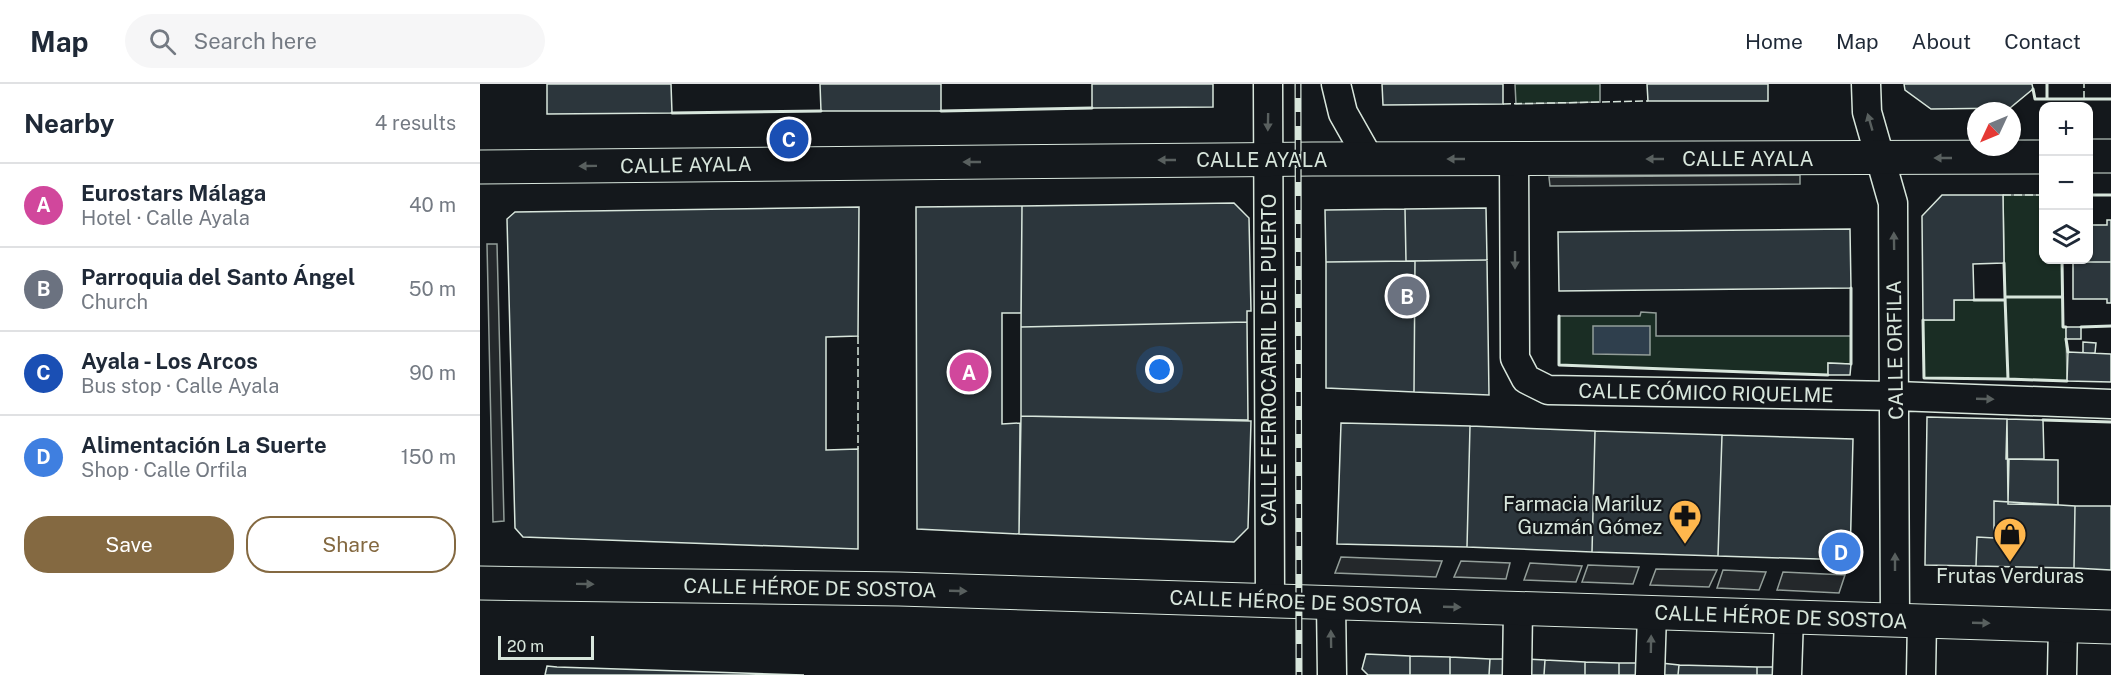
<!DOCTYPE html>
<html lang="en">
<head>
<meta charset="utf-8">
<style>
	body { margin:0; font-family:"Public Sans",sans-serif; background:#f6f6f7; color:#1f2937 }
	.controls { position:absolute; right:18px; top:18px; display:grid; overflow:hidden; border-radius:12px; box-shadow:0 2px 4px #0004 }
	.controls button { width:54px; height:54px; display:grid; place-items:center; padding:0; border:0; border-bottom:2px solid #e0e1e3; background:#fff; color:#1f2937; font:30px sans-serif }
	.compass { position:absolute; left:1487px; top:18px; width:54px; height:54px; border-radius:50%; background:#fff; box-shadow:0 2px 4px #0004; rotate:226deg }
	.scale { position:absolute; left:18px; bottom:15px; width:96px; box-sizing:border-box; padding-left:6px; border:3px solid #d8e6dc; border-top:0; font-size:16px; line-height:21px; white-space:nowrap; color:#d8e6dc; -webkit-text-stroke:4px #14181c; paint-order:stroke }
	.you { position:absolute; left:680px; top:286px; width:21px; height:21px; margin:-15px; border:4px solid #fff; border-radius:50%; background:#1a73e8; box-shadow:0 0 0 9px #1a73e833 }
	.badge { display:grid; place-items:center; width:39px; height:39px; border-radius:50%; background:#846941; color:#fff; font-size:20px; font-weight:700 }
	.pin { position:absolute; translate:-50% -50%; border:3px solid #fff; box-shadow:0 2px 6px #0006 }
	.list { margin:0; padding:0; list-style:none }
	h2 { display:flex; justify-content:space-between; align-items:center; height:78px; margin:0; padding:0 24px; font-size:26px }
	h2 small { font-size:20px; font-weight:400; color:#747a83 }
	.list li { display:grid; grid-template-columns:39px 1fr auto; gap:18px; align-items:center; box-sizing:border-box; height:84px; padding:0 24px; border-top:2px solid #e0e1e3 }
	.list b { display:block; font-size:22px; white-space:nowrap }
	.list p { margin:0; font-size:20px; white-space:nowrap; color:#747a83 }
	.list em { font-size:20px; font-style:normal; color:#747a83 }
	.actions { display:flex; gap:12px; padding:18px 24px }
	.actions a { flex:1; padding:14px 0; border:2px solid #846941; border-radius:24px; text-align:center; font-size:21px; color:#846941 }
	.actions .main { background:#846941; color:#fff }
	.icon { flex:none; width:33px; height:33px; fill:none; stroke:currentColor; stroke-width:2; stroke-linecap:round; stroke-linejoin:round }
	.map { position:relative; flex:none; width:1631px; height:591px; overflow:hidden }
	header { display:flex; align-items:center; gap:36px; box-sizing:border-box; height:84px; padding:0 30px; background:#fff; border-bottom:2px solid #e0e1e3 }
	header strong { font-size:28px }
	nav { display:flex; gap:33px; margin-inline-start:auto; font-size:21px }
	.search { width:420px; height:54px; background:#f6f6f7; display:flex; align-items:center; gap:15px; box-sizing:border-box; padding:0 21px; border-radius:33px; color:#747a83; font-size:22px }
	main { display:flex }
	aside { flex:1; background:#fff }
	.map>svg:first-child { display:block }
	.green { fill:#1a2d24; stroke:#939e99; stroke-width:1.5 }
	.parking { fill:#24282b; stroke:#939e99; stroke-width:1.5 }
	.water { fill:#2f3f4d; stroke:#939e99; stroke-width:1.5 }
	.building { fill:#2c363c; stroke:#d8e6dc; stroke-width:1.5 }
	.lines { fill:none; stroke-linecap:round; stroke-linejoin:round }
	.street-casing { stroke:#d8e6dc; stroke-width:31 }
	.secondary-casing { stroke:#d8e6dc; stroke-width:35 }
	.primary-casing { stroke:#d8e6dc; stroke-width:35 }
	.street { stroke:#14181c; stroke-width:28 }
	.secondary { stroke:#14181c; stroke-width:33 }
	.primary { stroke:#14181c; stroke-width:33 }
	.rail-casing { stroke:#d8e6dc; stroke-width:7 }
	.rail { stroke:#14181c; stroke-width:4.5; stroke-dasharray:14; stroke-linecap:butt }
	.fence { stroke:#d8e6dc; stroke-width:1.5; stroke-dasharray:8 3; stroke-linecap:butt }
	.wall { stroke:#d8e6dc; stroke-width:3 }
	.oneway { fill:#59605f }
	.labels { text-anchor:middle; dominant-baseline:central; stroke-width:4.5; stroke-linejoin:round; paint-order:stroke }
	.street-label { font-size:20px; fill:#d8e6dc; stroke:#14181c }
	.poi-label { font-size:20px; fill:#d8e6dc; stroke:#14181c; text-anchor:end }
</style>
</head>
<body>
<header>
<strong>Map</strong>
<div class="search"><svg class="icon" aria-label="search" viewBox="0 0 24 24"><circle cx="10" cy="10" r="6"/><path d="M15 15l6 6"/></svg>Search here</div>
<nav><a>Home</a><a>Map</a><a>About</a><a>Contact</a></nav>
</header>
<main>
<aside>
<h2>Nearby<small>4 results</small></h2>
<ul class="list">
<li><span class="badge" style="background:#d1479c">A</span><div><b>Eurostars Málaga</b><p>Hotel · Calle Ayala</p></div><em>40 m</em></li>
<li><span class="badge" style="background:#6b7280">B</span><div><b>Parroquia del Santo Ángel</b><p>Church</p></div><em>50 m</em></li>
<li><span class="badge" style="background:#1a4fb4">C</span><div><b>Ayala - Los Arcos</b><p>Bus stop · Calle Ayala</p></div><em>90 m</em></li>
<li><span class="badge" style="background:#3f7fe0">D</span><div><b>Alimentación La Suerte</b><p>Shop · Calle Orfila</p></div><em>150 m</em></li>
</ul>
<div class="actions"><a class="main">Save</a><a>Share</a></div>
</aside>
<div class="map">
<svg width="1631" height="591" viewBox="0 0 1631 591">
	<rect width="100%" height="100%" fill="#14181c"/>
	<path class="green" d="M1035,0H1120V18L1036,20Z
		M1523,111H1563L1564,176H1582L1583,243H1586L1587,297L1444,294L1443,236H1474V216H1525Z
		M1161,228L1176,229V252H1371V280L1348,279V291L1079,281V232H1160Z"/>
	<path class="parking" d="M1320,91V100L1070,102L1069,93Z
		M7,160H17L24,437L13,438Z
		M861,473L962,477L956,493L855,489Z
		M981,477L1030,479L1026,495L974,493Z
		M1050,479L1102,482L1096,498L1044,496Z
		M1108,481L1159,483L1153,500L1102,498Z
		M1176,485L1237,486L1229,503L1170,501Z
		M1243,486L1286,488L1279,506L1237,504Z
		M1303,488L1365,491L1359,509L1297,506Z"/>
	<path class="water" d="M1113,242H1170V271L1113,270Z"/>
	<path class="building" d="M67,0H191L192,29L67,30Z
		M340,0H461V27H341Z
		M612,0H733V23L612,24Z
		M902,0H1023V20L903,21Z
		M1167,0H1288V17H1168Z
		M1424,0H1552L1553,5L1530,24L1451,25L1425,6Z
		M1462,111H1523L1524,179L1493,180L1494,216H1474V236H1443L1442,132Z
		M754,119L769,134L771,227H767V238L541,243L542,122Z
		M542,122L541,229H522V340L540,339L539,450L437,445L436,123Z
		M379,123L378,252L346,253V366L378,365V465L43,453L35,444L27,135L35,128Z
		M1006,124L1007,176L926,177L925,125Z
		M925,125L926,177L846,178L845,126Z
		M1627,136H1631V178H1593L1608,176V141H1627Z
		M1370,145L1371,204L1079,207L1078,148Z
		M1007,176L1009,311L934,308L935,177Z
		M935,177L934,308L846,304V178Z
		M1593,178H1631V219H1627V215H1593Z
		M767,238L768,336L541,332V243Z
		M1586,243H1601V255H1586Z
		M1603,258L1616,259L1615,269H1603Z
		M1588,268L1631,270V298L1587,297Z
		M1348,279L1371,280L1370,291H1348Z
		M541,332L771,337L768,444L754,458L539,450Z
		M1447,333L1527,335L1528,418L1514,417V454L1497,453L1496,482L1445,481Z
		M1527,335L1563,336L1564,375H1526Z
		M861,339L990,342L987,463L857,460Z
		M990,342L1115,347L1112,468L987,463Z
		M1115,347L1242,351L1238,472L1112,468Z
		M1242,351L1373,355L1370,476L1238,472Z
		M1529,375L1578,376V421L1528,420Z
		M1514,417L1595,422L1594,484L1496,482L1497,453L1514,454Z
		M1595,422H1631V486L1594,484Z
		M886,570L930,572V591H888L882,585Z
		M930,572L970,573V591H930Z
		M970,573L1010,575L1009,591H970Z
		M1010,575H1027L1026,591H1009Z
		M1046,575L1065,576L1064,591H1045Z
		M1065,576L1105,578V591H1064Z
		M1105,578L1139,579V591H1105Z
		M1139,579H1162L1161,591H1139Z
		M1181,579L1199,581L1198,591H1181Z
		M1199,581L1277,583V591H1198Z
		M67,582L77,583L324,591H65Z
		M1277,583H1297V591H1277Z"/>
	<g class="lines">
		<g class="street-casing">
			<path id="street" d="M788,0L790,517
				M856,0L863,29L889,75
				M1386,0L1387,28L1413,119L1415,536
				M1034,75L1035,274L1046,295L1068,306L1416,312L1631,320
				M851,519L852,591
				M1037,591L1038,525
				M1170,591L1172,529
				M1307,591L1309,533
				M1441,591L1442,537
				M1582,591L1583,541"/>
		</g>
		<g class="secondary-casing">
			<path id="secondary" d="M1608,72H1631
				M0,83L832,75L1564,73"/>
		</g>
		<g class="primary-casing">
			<path id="primary" d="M0,499L419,505L1631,543"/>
		</g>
		<use href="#street" class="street"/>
		<use href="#secondary" class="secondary"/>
		<use href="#primary" class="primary"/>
		<g class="rail-casing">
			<path id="rail" d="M818,0L819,591"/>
		</g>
		<use href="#rail" class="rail"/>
		<path class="fence" d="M1604,15V0
			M1023,20L1168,17
			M1523,111H1564
			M378,252V365"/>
		<path class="wall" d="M1567,0V15
			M1553,5L1555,15H1631
			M461,27L612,24
			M192,29L341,27
			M1608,111H1631
			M1582,176L1583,243H1586
			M1524,179L1525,213
			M1371,204V280
			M1582,213H1525L1528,295L1587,297
			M1494,216H1525
			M1079,232V281L1348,291
			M1443,236L1444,294L1528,295
			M1601,243L1631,242
			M1586,255L1588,268
			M1563,336L1631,338"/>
	</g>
	<defs><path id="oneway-solid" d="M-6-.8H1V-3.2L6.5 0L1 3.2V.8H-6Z" transform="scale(1.5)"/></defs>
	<g class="oneway">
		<use href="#oneway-solid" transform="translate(788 38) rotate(91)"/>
		<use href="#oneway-solid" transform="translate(1390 38) rotate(-106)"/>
		<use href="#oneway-solid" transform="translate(1463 74) rotate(180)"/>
		<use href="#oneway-solid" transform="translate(976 75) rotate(180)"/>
		<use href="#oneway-solid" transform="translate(1175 75) rotate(180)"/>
		<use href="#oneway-solid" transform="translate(687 76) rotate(180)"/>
		<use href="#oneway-solid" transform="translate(492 78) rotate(180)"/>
		<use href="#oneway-solid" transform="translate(108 82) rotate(179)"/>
		<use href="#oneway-solid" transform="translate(1414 157) rotate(-91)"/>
		<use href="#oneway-solid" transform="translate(1035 176) rotate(90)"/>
		<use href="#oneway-solid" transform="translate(1505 315) rotate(2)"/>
		<use href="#oneway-solid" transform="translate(1415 478) rotate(-90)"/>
		<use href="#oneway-solid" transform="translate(105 500) rotate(1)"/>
		<use href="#oneway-solid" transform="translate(478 507) rotate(2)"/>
		<use href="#oneway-solid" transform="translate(972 523) rotate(2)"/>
		<use href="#oneway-solid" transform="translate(1501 539) rotate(2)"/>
		<use href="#oneway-solid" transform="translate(851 555) rotate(-91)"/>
		<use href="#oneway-solid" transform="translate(1171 560) rotate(-89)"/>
	</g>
	<defs>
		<g id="pharmacy-pin" transform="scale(1.725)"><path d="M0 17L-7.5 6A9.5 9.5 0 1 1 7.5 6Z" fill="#ffb74d" stroke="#14181c"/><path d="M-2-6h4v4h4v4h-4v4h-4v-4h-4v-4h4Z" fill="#111"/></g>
		<g id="shop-pin" transform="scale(1.725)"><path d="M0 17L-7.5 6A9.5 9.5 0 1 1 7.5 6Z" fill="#ffb74d" stroke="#14181c"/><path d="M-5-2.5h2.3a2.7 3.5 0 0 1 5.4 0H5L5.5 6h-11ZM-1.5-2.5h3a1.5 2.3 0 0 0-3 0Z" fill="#111"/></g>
	</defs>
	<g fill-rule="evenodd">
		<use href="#pharmacy-pin" x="1205" y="432"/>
		<use href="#shop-pin" x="1530" y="450"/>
	</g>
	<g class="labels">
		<g class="street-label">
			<text x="1268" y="75">CALLE AYALA</text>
			<text x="782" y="76">CALLE AYALA</text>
			<text transform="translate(206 81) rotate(-1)">CALLE AYALA</text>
			<text transform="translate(1415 266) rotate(-91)">CALLE ORFILA</text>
			<text transform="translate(789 276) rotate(-90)">CALLE FERROCARRIL DEL PUERTO</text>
			<text transform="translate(1226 309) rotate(1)">CALLE CÓMICO RIQUELME</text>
			<text transform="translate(330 504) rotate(1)">CALLE HÉROE DE SOSTOA</text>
			<text transform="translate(816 518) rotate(2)">CALLE HÉROE DE SOSTOA</text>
			<text transform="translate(1301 533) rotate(2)">CALLE HÉROE DE SOSTOA</text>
		</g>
		<g class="poi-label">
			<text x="1182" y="420">Farmacia Mariluz<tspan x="1182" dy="23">Guzmán Gómez</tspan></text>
			<text x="1530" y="492" text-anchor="middle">Frutas Verduras</text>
		</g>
	</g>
</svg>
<div class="controls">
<button>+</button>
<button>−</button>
<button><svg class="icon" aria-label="layers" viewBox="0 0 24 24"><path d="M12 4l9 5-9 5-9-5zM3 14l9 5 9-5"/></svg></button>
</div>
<svg class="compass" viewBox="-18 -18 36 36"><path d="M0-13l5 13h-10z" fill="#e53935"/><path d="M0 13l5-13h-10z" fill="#747a83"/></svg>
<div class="scale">20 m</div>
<div class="you"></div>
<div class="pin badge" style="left:489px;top:288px;background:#d1479c">A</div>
<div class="pin badge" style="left:927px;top:212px;background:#6b7280">B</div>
<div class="pin badge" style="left:309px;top:55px;background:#1a4fb4">C</div>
<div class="pin badge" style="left:1361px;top:468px;background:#3f7fe0">D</div>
</div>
</main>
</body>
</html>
